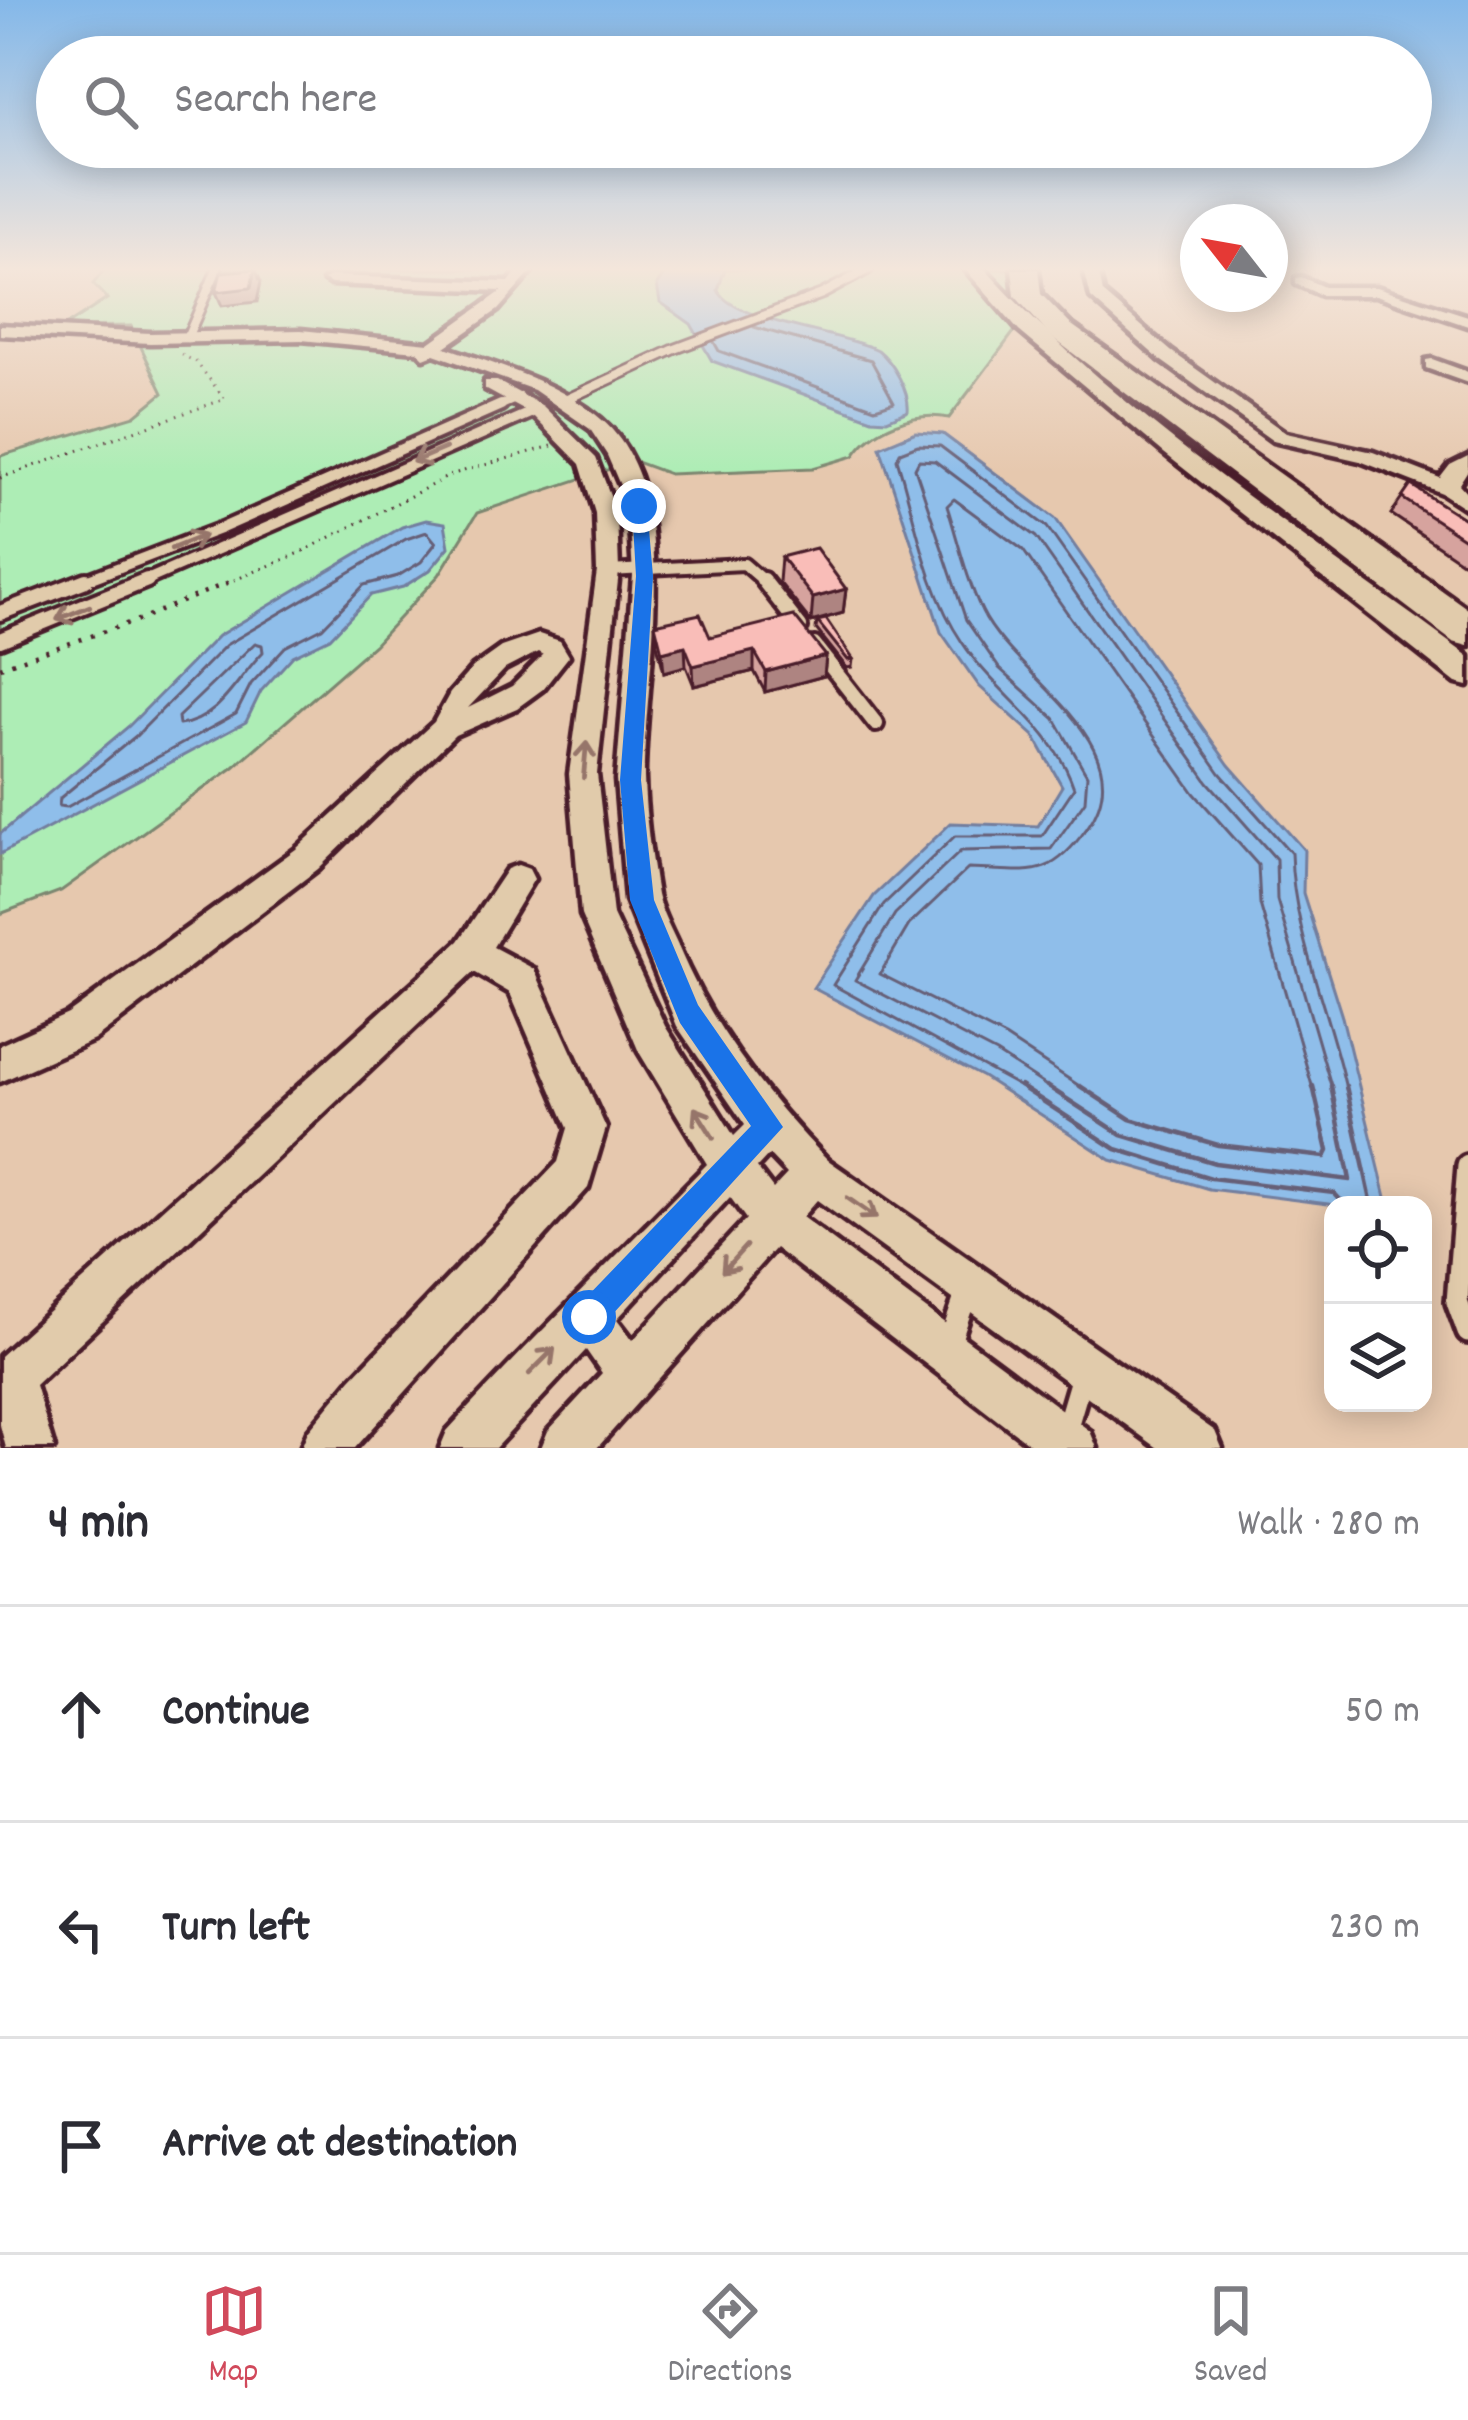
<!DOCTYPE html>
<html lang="en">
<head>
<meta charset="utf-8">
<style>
	body { margin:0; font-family:Dekko,sans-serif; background:#f2f2f3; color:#2b2b33 }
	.controls { position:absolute; right:36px; bottom:36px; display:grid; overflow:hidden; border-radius:24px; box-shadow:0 6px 30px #0003 }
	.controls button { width:108px; height:108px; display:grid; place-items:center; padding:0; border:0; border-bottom:3px solid #e1e1e2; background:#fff; color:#2b2b33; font:60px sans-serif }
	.compass { position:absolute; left:1180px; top:204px; width:108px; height:108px; border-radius:50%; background:#fff; box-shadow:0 6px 30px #0003; rotate:301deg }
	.stop { position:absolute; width:36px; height:36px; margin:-27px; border:9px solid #1a73e8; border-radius:50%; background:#fff }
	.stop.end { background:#1a73e8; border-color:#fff; box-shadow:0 3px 12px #0008 }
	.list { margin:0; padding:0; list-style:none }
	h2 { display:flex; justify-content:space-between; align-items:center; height:156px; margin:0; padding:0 48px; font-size:51px }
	h2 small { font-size:39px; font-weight:400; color:#7c7c81 }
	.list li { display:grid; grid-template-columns:78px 1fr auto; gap:36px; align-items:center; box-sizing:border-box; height:216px; padding:0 48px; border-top:3px solid #e1e1e2 }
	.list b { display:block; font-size:45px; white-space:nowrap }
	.list em { font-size:39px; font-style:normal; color:#7c7c81 }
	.icon { flex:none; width:66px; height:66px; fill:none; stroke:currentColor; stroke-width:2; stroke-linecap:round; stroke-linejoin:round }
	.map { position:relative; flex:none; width:1468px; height:1448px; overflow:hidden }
	.search { position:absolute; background:#fff; box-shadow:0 6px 30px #0003; left:36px; right:36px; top:36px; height:132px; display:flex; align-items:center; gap:30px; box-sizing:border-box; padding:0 42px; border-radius:66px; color:#7c7c81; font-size:45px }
	.sheet { height:804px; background:#fff }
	nav { display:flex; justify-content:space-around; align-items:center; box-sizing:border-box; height:168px; border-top:3px solid #e1e1e2; background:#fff; font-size:33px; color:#7c7c81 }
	nav a { display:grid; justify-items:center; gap:6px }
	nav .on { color:#d1495b }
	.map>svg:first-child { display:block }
	.green { fill:#adedb5; stroke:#7c8670; stroke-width:3 }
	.water { fill:#8fbeea; stroke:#737e9e; stroke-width:3 }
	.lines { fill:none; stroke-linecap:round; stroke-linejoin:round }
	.shore-far1 { stroke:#665f77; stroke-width:3 }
	.shore { stroke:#665f77; stroke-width:4.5 }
	.service-far3-casing { stroke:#4a1f2b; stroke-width:14 }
	.service-far2-casing { stroke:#4a1f2b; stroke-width:18 }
	.service-far1-casing { stroke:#4a1f2b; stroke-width:22 }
	.service-casing { stroke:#4a1f2b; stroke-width:30 }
	.minor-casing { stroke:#4a1f2b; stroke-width:9 }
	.secondary-casing { stroke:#4a1f2b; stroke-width:9 }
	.motorway-casing { stroke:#4a1f2b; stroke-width:9 }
	.path-far1 { stroke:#4a1f2b; stroke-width:3; stroke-dasharray:1.5 6; stroke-linecap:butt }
	.path { stroke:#4a1f2b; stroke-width:4.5; stroke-dasharray:3 9; stroke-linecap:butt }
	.service-far3 { stroke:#e1cbab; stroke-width:8 }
	.service-far2 { stroke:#e1cbab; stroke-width:10 }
	.service-far1 { stroke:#e1cbab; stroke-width:14 }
	.service { stroke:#e1cbab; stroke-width:21 }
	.minor { fill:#e1cbab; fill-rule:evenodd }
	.secondary { fill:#e1cbab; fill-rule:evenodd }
	.motorway { fill:#e1cbab; fill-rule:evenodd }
	.wall { fill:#d6a39e; stroke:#4a1f2b; stroke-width:3 }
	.shaded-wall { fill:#ae8481; stroke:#4a1f2b; stroke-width:3 }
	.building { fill:#f9bdb8; stroke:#4a1f2b; stroke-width:3 }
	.oneway { stroke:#96756b }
	.route { fill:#1a73e8 }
</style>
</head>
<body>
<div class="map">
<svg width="1468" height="1448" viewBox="0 0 1468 1448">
	<rect width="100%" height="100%" fill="#e6c8ae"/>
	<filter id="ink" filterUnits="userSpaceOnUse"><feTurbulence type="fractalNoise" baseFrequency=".00833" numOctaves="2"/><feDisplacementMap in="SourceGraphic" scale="24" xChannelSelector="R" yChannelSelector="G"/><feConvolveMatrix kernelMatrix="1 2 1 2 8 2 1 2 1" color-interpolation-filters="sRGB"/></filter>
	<g filter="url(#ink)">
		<path class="green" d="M105,269H968L1017,328L949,418C915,411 873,427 854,456L813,468L669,474L634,461L477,513L439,575L374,645L234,767L61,891L0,914V456L135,416L163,393L131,326L64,327L107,299L93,284Z
			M982,269H1016L1011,287L1035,320L1096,372L1468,660L1153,424L1089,372Z"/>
		<path class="water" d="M667,269H725L718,290C732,322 842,332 878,350C893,362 910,392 908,411L887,420L872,419L712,361L691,324L660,302L657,285Z
			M916,432L943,434L1055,518L1229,765L1304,850L1303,893L1342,1017L1386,1197L1382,1205H1336L1209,1189L1111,1160L983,1077L813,988L874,896L951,823L1038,826L1062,786L1034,736L979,686L941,632L880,447Z
			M426,520L445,523L449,547L430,570L403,587L371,595L330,638L293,656L261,691L246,722L0,854V834L129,726L218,636L402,527Z"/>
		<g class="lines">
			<path class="shore-far1" d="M714,342L719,351L875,408L894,402L871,360L754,327
				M427,532L436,543L421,562L398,576L364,585L322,628L285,647L251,684L236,714L67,807L59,806L60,798L137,735L226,645L406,539Z
				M255,643L262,645L263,652C236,679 220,720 179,725L178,717Z
				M1024,1089L833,985L884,904L955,836H1042L1074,788C1053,725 997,696 962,642C926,589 916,520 897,459L900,452L918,445L940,446L1047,527L1220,773L1291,853C1293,933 1329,1011 1346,1089
				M1051,1089L996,1053L855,980L895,914L961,851L1051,849L1085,801L1087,775L1055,719L999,668L966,620L915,468L919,460L935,461L1036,537L1208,782L1276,859L1277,900L1332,1089
				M1084,1089L1005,1037L880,974L909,925L968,869C1030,870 1048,883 1087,828C1148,744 1014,678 982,611C966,578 958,540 947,506L954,499L1023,550L1194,793L1258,865L1260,904L1313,1089"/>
			<path class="shore" d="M1020,1086L1116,1149L1211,1178L1334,1193L1345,1205
				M1047,1086L1122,1135L1215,1163L1350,1180L1331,1086
				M1080,1086L1130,1119L1218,1145L1325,1157L1328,1151L1313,1086
				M1346,1086L1372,1205"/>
			<g class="service-far3-casing">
				<path id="service-far3" d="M187,338L217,269
					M563,401L675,349L822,294L869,269
					M494,408L520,397"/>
			</g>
			<g class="service-far2-casing">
				<path id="service-far2" d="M608,571L744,564L766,583
					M78,583L222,528L501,405
					M140,583L537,410"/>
			</g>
			<g class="service-far1-casing">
				<path id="service-far1" d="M763,580L800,627
					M0,613L86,580
					M0,640L147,580
					M814,645L876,724"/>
			</g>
			<g class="service-casing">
				<path id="service" d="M1468,1166L1457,1302L1468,1332
					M948,1347L968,1289
					M1066,1430L1082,1376"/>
			</g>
			<g class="minor-casing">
				<path id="minor" d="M519,269H534L498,310L445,347C499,366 556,381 601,419C688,493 643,677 644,778C645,816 651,858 657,895C661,913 671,930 678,946C712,1027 766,1097 828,1160L1215,1431L1222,1448H1158L817,1200L802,1217L1090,1431L1097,1448H1035L775,1248L597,1448H541L548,1431L602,1373L586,1350L495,1448H440L447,1431C531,1339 620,1253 707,1164L639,1052L581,915L569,774L597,571L595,513L580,464L531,414L485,389V381H497L543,406L596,458L617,513L619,571L597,774L613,915L665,1026L734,1136L745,1125L677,1026L626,900L616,780L633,576L629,506L607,455L590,429L534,390L434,354L424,358L417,351L301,340L150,343L0,335V325L150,333L301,330L429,343L502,291L331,284L324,280L331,276L509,282ZM769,1155L787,1174L773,1189L757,1168ZM730,1197L746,1219L633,1340L617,1319Z
					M1084,269H1098L1103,293L1171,351L1286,433L1373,452L1440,478L1450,465L1468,456V470L1459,484L1468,494V510L1442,493L1360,461L1273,441L1159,359L1091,298Z
					M1301,277L1324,287H1377L1468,316V326L1376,295H1321L1296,284V278Z
					M1432,359L1468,372V383L1426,368V360Z
					M539,634L560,641L569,656L543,689L517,708L455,735L318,869L94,1040L0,1082V1045L68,1014L296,849L434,722L450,693L473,667L501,647ZM538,652L543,655L512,686L468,708L505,669Z
					M518,865L529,869L534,879L493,947L534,969L606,1128L588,1188L355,1448H301L308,1431L351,1379L558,1162L568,1128L510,993L474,972L35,1385L54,1448H6L0,1425V1356L459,941L507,869Z"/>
			</g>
			<g class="secondary-casing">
				<path id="secondary" d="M965,269H985C1119,416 1308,537 1468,656V686L1456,683L1164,453L1019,331Z"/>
			</g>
			<g class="motorway-casing">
				<path id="motorway" d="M1012,269H1038L1041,294L1069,323L1468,609V646L1453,642L1049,335L1015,296Z"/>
			</g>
			<path class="path-far1" d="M0,478L225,399L196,362L182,355
				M227,583L300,553L453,474L552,446"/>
			<path class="path" d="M0,667L138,620L234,580"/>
			<use href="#service-far3" class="service-far3"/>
			<use href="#service-far2" class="service-far2"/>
			<use href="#service-far1" class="service-far1"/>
			<use href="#service" class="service"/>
			<use href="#minor" class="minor"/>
			<use href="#secondary" class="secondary"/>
			<use href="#motorway" class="motorway"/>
		</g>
		<path class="wall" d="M1411,485L1468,521V560L1462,562L1391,514Z
			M781,557L846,589L843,613L811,622L779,582Z
			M817,621L853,659L852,667L847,668L816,629Z
			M655,624L710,637L826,656L824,676L765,692L754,671L694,686L686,666L664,672L657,644Z"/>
		<path class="shaded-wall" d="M255,269L261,282L257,302L222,306L216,292Z
			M846,589L843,613L811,622L813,598Z
			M685,646L686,666L664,672L662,652Z
			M754,651V671L694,686L693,666Z
			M826,656L824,676L765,692L766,672Z"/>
		<path class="building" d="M255,269L251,288L216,292L221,272Z
			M1411,485L1468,521V541L1402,498Z
			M816,548L846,589L813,598L781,557Z
			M700,614L710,637L794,616L826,656L766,672L754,651L693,666L685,646L662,652L655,624Z
			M826,619L853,659L848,660L817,621Z"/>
		<defs><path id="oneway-shaft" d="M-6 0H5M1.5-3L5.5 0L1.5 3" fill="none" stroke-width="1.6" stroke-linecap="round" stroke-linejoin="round" transform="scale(3)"/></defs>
		<g class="oneway">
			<use href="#oneway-shaft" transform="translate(429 455) rotate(157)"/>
			<use href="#oneway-shaft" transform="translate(188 542) rotate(-22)"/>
			<use href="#oneway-shaft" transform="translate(73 613) rotate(158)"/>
			<use href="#oneway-shaft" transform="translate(585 760) rotate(-85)"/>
			<use href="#oneway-shaft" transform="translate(704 1123) rotate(-122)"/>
			<use href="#oneway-shaft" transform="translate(862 1208) rotate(35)"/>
			<use href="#oneway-shaft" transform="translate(734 1259) rotate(132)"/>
			<use href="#oneway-shaft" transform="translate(542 1361) rotate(-45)"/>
		</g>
	</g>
	<linearGradient id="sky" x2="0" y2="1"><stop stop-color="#84b8e9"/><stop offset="0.57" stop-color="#f4e6db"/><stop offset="1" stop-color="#f4e6db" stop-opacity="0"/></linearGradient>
	<rect width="1468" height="472" fill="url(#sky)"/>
	<path class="route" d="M639,501L647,506L653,576L641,780L654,900L698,1005L783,1127L600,1328L589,1333L578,1328L573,1317L578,1306L751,1126L680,1023L630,900L620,780L636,576L632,506Z"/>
</svg>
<div class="controls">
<button><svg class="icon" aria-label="locate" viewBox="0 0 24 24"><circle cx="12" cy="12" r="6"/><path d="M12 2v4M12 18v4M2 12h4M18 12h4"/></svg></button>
<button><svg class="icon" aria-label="layers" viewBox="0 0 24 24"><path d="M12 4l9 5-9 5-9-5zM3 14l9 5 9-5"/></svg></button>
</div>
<svg class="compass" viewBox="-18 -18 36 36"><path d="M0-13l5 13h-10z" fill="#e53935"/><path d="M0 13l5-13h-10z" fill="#7c7c81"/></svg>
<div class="stop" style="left:589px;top:1317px"></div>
<div class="stop end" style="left:639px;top:506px"></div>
<div class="search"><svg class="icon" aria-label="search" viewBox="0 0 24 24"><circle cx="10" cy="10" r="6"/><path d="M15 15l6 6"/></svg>Search here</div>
</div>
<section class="sheet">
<h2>4 min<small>Walk · 280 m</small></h2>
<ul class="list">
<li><svg class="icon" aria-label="ahead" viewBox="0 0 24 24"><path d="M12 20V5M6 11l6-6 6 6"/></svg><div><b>Continue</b></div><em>50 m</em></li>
<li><svg class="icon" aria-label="left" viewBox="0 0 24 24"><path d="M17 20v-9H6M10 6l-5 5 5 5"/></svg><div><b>Turn left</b></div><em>230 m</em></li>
<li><svg class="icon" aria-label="arrive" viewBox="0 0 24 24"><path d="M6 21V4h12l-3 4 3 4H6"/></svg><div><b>Arrive at destination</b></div></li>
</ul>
</section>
<nav>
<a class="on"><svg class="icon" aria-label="map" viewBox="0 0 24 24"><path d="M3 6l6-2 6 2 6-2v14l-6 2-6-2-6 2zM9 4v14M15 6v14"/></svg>Map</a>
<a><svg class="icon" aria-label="directions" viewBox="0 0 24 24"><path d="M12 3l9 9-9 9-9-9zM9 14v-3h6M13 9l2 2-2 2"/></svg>Directions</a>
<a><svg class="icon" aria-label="saved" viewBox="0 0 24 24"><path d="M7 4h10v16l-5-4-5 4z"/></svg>Saved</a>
</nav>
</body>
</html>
